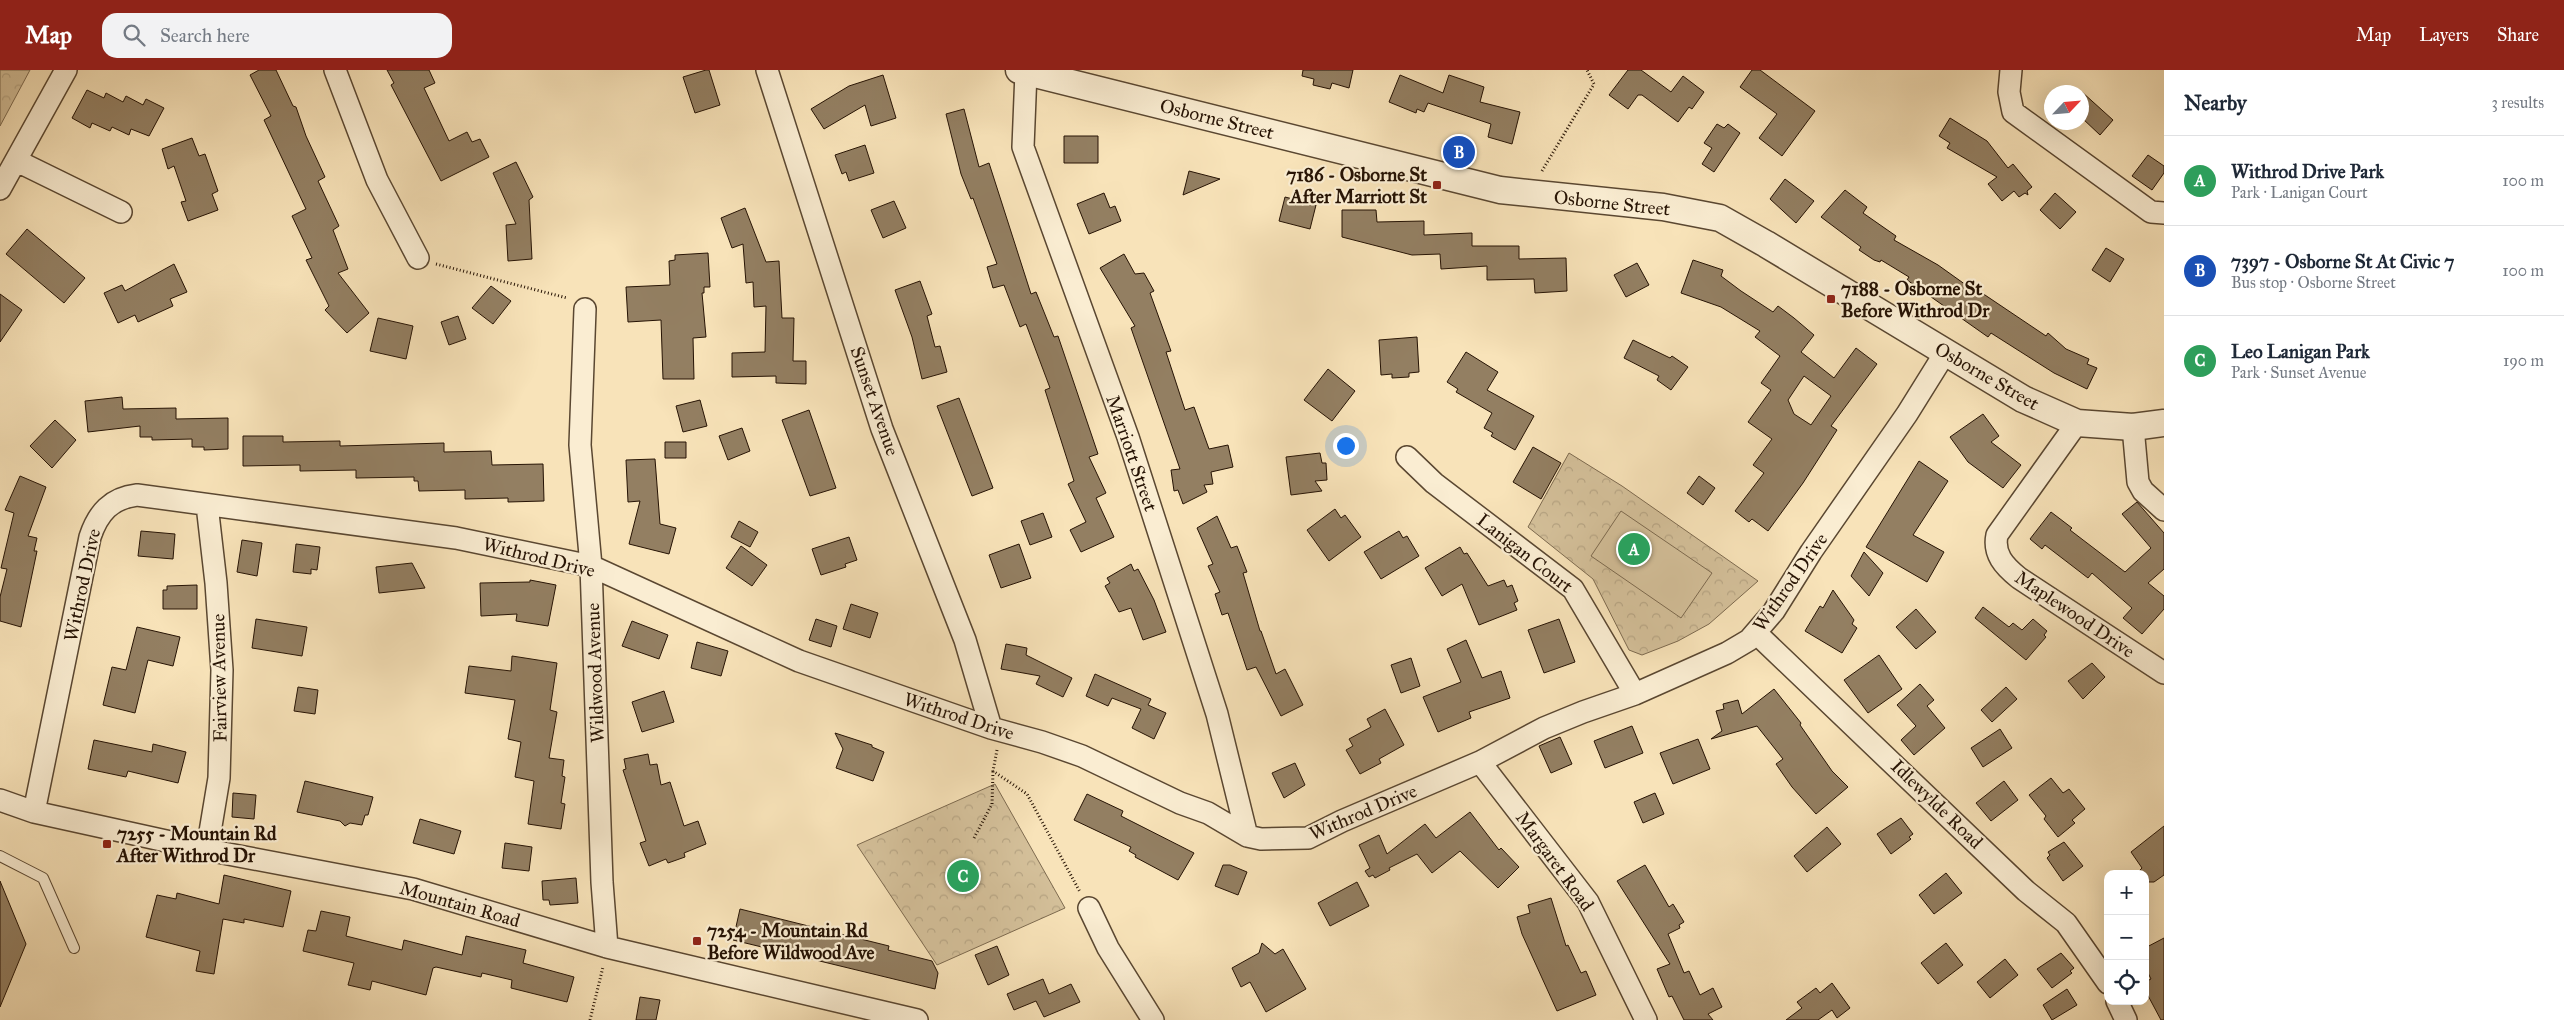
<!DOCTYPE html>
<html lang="en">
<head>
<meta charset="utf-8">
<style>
	body { margin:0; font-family:"IM FELL Great Primer",serif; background:#f2f2f3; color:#1f2937 }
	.controls { position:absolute; right:15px; bottom:15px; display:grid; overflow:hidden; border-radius:10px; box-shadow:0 5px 20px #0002 }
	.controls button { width:45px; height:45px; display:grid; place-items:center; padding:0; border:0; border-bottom:1px solid #e0e1e3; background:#fff; color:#1f2937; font:25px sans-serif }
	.compass { position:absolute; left:2044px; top:15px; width:45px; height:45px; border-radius:50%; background:#fff; box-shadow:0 5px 20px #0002; rotate:64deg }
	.you { position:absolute; left:1345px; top:375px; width:18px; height:18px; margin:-12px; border:4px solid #fff; border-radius:50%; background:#1a73e8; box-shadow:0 0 0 8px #1a73e833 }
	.badge { display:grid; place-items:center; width:32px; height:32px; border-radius:50%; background:#8f2418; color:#fff; font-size:16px; font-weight:700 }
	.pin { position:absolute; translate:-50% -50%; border:2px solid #fff; box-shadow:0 1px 5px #0006 }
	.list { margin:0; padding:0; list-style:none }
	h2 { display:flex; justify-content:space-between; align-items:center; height:65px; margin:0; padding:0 20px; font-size:21px }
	h2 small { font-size:16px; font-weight:400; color:#747a83 }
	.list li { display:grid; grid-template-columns:32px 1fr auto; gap:15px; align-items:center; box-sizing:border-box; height:90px; padding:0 20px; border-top:1px solid #e0e1e3 }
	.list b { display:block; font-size:19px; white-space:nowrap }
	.list p { margin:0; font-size:16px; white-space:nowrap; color:#747a83 }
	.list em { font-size:16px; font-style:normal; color:#747a83 }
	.icon { flex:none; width:28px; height:28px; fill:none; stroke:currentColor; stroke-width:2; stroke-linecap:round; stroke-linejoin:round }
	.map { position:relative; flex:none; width:2164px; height:950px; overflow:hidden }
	header { display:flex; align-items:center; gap:30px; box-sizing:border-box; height:70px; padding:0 25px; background:#8f2418; color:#fff }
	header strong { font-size:24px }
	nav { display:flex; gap:28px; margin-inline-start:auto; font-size:18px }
	.search { width:350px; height:45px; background:#f2f2f3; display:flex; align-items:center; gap:12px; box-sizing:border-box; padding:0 18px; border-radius:15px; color:#747a83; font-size:19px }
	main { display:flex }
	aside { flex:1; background:#fff }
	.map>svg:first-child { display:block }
	.park { fill:url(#park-crowns); stroke:#7d6a4f }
	.pitch { fill:#d4c09a; stroke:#7d6a4f }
	.building { fill:#937f62; stroke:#261304; fill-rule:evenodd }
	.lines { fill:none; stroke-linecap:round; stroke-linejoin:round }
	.service-casing { stroke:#5a4731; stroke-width:12 }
	.minor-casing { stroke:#5a4731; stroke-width:24 }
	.tertiary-casing { stroke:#5a4731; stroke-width:29 }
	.path { stroke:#261304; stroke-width:3; stroke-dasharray:1 2.5; stroke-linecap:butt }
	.service { stroke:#faedd2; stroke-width:10 }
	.minor { stroke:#faedd2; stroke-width:21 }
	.tertiary { stroke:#faedd2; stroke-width:26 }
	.poi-dot { fill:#8f2418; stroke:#faedd2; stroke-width:2 }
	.labels { text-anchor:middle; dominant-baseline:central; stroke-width:4.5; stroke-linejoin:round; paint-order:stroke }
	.street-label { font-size:19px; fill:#261304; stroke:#faedd2 }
	.poi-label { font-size:19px; font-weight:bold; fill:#261304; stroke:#faedd2; text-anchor:start }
</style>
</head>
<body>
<header>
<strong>Map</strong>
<div class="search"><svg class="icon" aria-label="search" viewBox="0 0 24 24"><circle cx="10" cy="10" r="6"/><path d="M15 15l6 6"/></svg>Search here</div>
<nav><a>Map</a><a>Layers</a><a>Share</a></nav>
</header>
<main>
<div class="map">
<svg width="2164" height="950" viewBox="0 0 2164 950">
	<defs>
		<pattern id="park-crowns" width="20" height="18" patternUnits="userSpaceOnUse" patternTransform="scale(1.25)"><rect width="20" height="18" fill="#d4c09a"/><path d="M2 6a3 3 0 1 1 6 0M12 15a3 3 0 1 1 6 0" fill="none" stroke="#b6a483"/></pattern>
	</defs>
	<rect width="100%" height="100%" fill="#f8e3b9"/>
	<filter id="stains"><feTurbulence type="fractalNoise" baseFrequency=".004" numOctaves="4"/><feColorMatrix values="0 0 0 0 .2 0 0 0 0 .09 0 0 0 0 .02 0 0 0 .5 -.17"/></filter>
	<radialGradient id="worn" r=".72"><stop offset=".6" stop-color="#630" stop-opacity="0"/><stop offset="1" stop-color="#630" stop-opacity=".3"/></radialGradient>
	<path class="park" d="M0,0H30L0,56Z
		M1569,383L1622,416L1758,511L1709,554L1678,571L1642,585L1629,580L1593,509L1528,457Z
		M995,714L1065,838L937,895L857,775Z"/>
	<path class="pitch" d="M1621,441L1712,503L1681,548L1591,486Z"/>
	<path class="building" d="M259,0H276L293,36L296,37L306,66L325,107L318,111L339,156L333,160L348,199L338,203L369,243L347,263L325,240L329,236L306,190L312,188L292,146L306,139L264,50L271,46L250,5Z
		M387,0H429L435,13L424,18L449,71L467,62L472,72L480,69L489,87L441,111L391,15L394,13Z
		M706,0H709L720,35L695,43L683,7Z
		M1303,0H1353L1349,18L1332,13L1330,19L1313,15L1314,9L1302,6Z
		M1628,0H1641L1671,22L1683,6L1704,22L1692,39L1689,37L1678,52L1642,25H1638L1628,39L1609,25Z
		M1752,0H1760L1815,41L1782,86L1759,68L1777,44L1740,17Z
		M883,5L896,48L871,56L865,35L824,59L811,39L849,16Z
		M1400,5L1443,23L1449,5L1484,17L1480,32L1520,42L1512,74L1488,67L1491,54L1428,33L1424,42L1417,39L1416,43L1389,32Z
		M87,20L104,28L106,23L123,32L126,26L143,35L146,29L164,38L149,66L131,59L129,65L112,57L110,61L92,53L90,58L72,48Z
		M2082,22L2113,50L2100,65L2082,48Z
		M964,39L979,97L989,93L1031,224L1036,222L1054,267L1058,266L1098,384L1089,387L1106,423L1096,428L1114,467L1081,482L1070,460L1086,452L1068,414L1074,411L1045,320L1050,318L1026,254L1020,257L1004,215L993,218L987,197L997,194L973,128L971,129L961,104L946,44Z
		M1950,48L1987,71L2008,98L2013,94L2032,117L2027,121L2028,125L2025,123L2019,127L2014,121L2002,131L1988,114L1997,107L1947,78L1950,73L1939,66Z
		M1717,54L1724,58L1728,54L1740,63L1714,102L1702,94L1712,78L1704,73Z
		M1064,66H1098V93H1064Z
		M192,68L199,86L205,84L218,121L212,124L218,140L188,151L181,132L186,131L174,96L168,99L162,79Z
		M865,75L874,103L849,111L846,102L842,104L835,85Z
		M2148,85L2164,96V103L2152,120L2132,106Z
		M516,92L533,127L529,130L532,189L508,191L506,155L516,154L493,103Z
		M1189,101L1220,109L1183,125Z
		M1785,109L1814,131L1796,153L1770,129Z
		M1845,120L1867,137L1863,143L1896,166L1894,170L1938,195L1980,225L1982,223L2046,266L2048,263L2066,279L2089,289L2087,294L2097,298L2087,319L2054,303L1991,263L1988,267L1907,210L1909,207L1881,190L1880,192L1874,190L1859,180L1861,177L1821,147Z
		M1104,123L1110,138L1115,136L1121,151L1089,164L1077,134Z
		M2055,123L2076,142L2060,159L2040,140Z
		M1285,127L1316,135L1310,159L1279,151Z
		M894,131L906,158L883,168L871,140Z
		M745,138L766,192L779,191L782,248H794L793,291H806V314L776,313V306L732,307V283L765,282L766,236L754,237L753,212L746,213L743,174L732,178L721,148Z
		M1342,140H1376L1377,152L1424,151V165L1472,163V176H1519V189L1566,188L1567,221L1535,223L1534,209L1487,210V196L1441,199L1440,184L1412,185L1342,167Z
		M27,159L85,208L64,233L6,184Z
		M2106,178L2124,189L2110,212L2092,200Z
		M708,183L710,217H704V223H702L706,267L693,268L694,309H663L661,250L628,252L626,217L670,215L669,191L675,190V185Z
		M1124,184L1135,204L1144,203L1154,221L1150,223L1171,281L1166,282L1185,340L1194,337L1209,379L1228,375L1233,397L1211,402L1213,414L1204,415L1207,422L1183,434L1178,420L1174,421L1171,400L1180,399L1131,258L1135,256L1100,198Z
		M1693,190L1723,200L1721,206L1741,221L1773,242L1778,236L1794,248L1814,265L1801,282L1834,308L1856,278L1877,294L1831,356L1837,360L1803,413L1768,461L1752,449L1749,452L1735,441L1764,403L1753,395L1772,369L1748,352L1771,320L1761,313L1780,286L1755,267L1760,261L1721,237L1681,223ZM1804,306L1831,326L1811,355L1794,344L1788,330Z
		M1637,193L1649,215L1626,227L1614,205Z
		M174,194L187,222L170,229L173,236L138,252L135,245L118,253L104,223L122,215L125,221Z
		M920,211L932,244L927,246L935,277L940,276L947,302L922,309L912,267L895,220Z
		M491,216L511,231L493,254L472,238Z
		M0,224L22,240L0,272Z
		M458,246L466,269L449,275L441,252Z
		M378,248L413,256L406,289L370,281Z
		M1417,267L1419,302L1409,303V307L1392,308V304L1381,305L1379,270Z
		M1633,270L1670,288L1672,286L1688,297L1671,320L1657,310L1659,306L1624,288Z
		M1466,282L1498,302L1487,320L1534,346L1515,380L1491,366L1493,363L1484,358L1492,343L1456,322L1458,319L1447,312Z
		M1328,299L1355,321L1332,351L1304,330Z
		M122,327L123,339L176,338V349L228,348V379L204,380V377H192V369L152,370V367H140V356L88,362L85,331Z
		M959,328L993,418L972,426L937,336Z
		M700,330L707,356L683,362L676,336Z
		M809,340L836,418L810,426L782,350Z
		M1983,344L1999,366L1991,372L2021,395L2003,418L1968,392L1950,367Z
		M55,350L76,370L52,398L30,376Z
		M742,358L750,381L728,390L719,366Z
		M243,366H283V372L340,371V376L444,373V382L491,381L492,395L543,394L544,431L508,432V428L465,429V420L419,421L418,411H414V407L356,408V400L300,401V395L243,396Z
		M665,372H686V388H665Z
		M1533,377L1561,393L1541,429L1513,412Z
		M1320,383L1322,393H1326L1327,410L1315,411L1322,421L1291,425L1286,387Z
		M655,389L660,454L676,458L669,484L629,474L640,431L628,432L626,390Z
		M1919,391L1948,411L1913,465L1944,482L1927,512L1866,477Z
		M20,406L46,417L28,466L37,468L34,481H37L21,557L0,551V527L7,499L1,498L14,443L5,440Z
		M1699,406L1715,418L1703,435L1687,423Z
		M2137,432L2164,463V499L2148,513L2164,526V539L2142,564L2123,548L2132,538L2092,503L2088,508L2045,475L2042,479L2030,469L2051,442L2072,458L2070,460L2125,502L2151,478L2122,444Z
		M1335,439L1341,448L1345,445L1361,467L1329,491L1307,460Z
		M1043,443L1052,467L1030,475L1021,451Z
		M1217,446L1231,478L1237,476L1247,502L1243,503L1260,561H1261L1276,604L1285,599L1303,635L1281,646L1256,597L1247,600L1228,543L1222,545L1215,524L1220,522L1208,496L1213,494L1197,458Z
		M739,451L758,462L750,477L731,467Z
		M141,461L175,464L173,489L138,486Z
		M1399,461L1403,468L1407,466L1419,486L1381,509L1364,482Z
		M849,467L857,490L845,494L846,497L821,505L812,479Z
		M242,470L262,473L257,506L237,502Z
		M296,474L320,477L317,500L311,499V504L293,502Z
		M1019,474L1031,508L1001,518L989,485Z
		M741,476L767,495L752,516L726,498Z
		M1460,477L1464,484L1467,483L1488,516L1504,510L1507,517L1512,515L1518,531L1514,533L1517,540L1479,555L1462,514L1442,526L1425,498Z
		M1864,482L1883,503L1869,526L1851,506Z
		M412,493L425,518L379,523L376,497Z
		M1131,494L1134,501L1138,499L1154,530L1166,562L1143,570L1131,538L1119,542L1105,516L1110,513L1107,508Z
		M530,510L556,515L548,556L516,551L517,544L481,546L480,513L530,512Z
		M197,515V539H163V520H167V516Z
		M1833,520L1854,550L1852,554L1857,558L1842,583L1805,561L1820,536L1823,538Z
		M851,534L878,543L870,568L843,559Z
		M1983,537L2009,557L2013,553L2022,560L2033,549L2047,561L2044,565L2046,567L2026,590L1975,548Z
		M1916,539L1936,562L1916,579L1896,557Z
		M256,549L307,557L302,586L252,578Z
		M816,549L837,556L831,577L809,570Z
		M1559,549L1575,592L1544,603L1528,560Z
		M632,551L668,565L659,589L622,576Z
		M137,557L180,567L173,596L148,590L135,643L103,635L112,597L126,600Z
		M1466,570L1482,608L1501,601L1510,628L1469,642L1471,648L1438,662L1423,627L1461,612L1447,579Z
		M697,572L728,581L721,606L691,598Z
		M1006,574L1027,578L1026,585L1072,608L1063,627L1036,614L1040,606L1001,599Z
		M1879,585L1902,619L1868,643L1844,610Z
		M512,586L557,593L550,640L557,642L549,688L564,690L562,706L565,707L561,733L565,734L561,759L528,754L534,711L515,707L521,672L508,669L515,630L465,623L469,596L511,601Z
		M1411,588L1420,616L1401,623L1391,595Z
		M2092,593L2105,607L2083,629L2068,611Z
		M1095,604L1151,629L1148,635L1166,643L1154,669L1132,658L1141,639L1112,628L1108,636L1086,626Z
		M1920,614L1934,630L1927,636L1945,658L1914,685L1901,670L1916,656L1897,635Z
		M298,617L318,620L315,644L294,641Z
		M2006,617L2017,629L1992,652L1981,640Z
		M1774,619L1801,653L1800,655L1832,701L1848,717L1816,744L1792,717L1776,694L1783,689L1757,656L1711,669L1722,661L1716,641L1724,639L1723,634L1738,630L1742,644Z
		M664,621L674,652L642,662L632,632Z
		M1385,639L1404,675L1379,689L1381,693L1360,704L1346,680L1353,676L1349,669L1371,657L1367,649Z
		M1632,656L1643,683L1605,698L1594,671Z
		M2000,659L2012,678L1983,697L1971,678Z
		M835,663L872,675V677L884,682L873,711L836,698L843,679Z
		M1560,667L1572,694L1551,703L1539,676Z
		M1698,669L1710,699L1673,714L1660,683Z
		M94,670L152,682L153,674L186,682L178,713L128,701L126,707L88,699Z
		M648,684L650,695L657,694L661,715L670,712L684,756L698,751L706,774L684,783L685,787L668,793L666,789L649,796L640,773L646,771L623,700L626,699L624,689Z
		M1295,693L1305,715L1284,728L1272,703Z
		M2051,708L2063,723L2069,719L2085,739L2072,750L2075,753L2058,767L2044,749L2046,746L2029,725Z
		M305,711L373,727L368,745H365L362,755L350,753L345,756L340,751L297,742Z
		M2004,711L2018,730L1991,751L1976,733Z
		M233,723L256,725L254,749L232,747Z
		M1655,723L1664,744L1643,753L1634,732Z
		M1087,724L1123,741L1121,746L1194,783L1178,810L1135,787L1136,785L1129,781L1131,777L1074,750Z
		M1470,742L1499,780L1501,778L1519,797L1498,818L1460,781L1432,803L1417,784L1389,798L1390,800L1375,808L1373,805L1369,807L1365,801L1370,798L1359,775L1379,765L1387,784L1425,754L1436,768Z
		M1901,748L1913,764L1909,767L1911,769L1891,784L1877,764Z
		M420,749L461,761L454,784L413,773Z
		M2164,756V805L2154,812H2148L2145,804L2139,801L2142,798L2131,782Z
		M1827,757L1841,774L1807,802L1794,786Z
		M2064,772L2083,796L2063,811L2047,788L2050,785L2048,782Z
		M505,773L532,777L529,801L502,798Z
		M1223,795H1230L1247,802L1238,825L1215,816Z
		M1645,795L1669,837L1673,834L1684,852L1679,855L1680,858L1668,864L1684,903L1689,901L1700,925L1713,918L1722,937L1708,944L1713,950H1684L1672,926L1669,927L1657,899L1670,894L1617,811Z
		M1946,803L1962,823L1934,844L1919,825Z
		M224,805L291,821L283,857L244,849V853L223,849L214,904L196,901L200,881L146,867L157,825L176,829L177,823L219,834Z
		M576,808L578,833L550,835L549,830H543L542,811Z
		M0,811L26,874L0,937Z
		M1357,812L1369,836L1330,856L1318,833Z
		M1551,828L1566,876L1568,875L1581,903L1586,901L1596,925L1557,941L1522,864L1517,847L1530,843L1528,835Z
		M740,839L889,876L888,880L932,891L938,903L935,919L733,870Z
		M321,841L350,847L346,866L402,880L404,870L462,885L466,866L526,880L523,893L574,907L567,932L511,918L512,910L482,903L481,907L436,897L433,898L426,925L372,911L370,920L348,915L354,893L303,881L308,860L316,861Z
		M2164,868V950H2161L2145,920V912L2151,909L2145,897V878Z
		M1262,873L1275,884L1283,879L1306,919L1266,942L1250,912L1241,917L1232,898L1259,883Z
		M1946,873L1963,895L1938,914L1921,893Z
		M997,876L1009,905L988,915L975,885Z
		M2061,883L2074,898L2070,901L2072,903L2052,918L2037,899Z
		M2005,889L2018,905L1990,928L1977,912Z
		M1043,909L1049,924L1071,914L1080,932L1044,947L1036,931L1014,940L1007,924Z
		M1832,913L1850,938L1837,948L1832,940L1818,950H1786L1802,938L1797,932L1816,918L1820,923Z
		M2067,919L2077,935L2052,950L2043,935Z
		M640,927L660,930L656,950H636Z"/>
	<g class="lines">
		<g class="service-casing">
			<path id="service" d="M0,786L43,808L74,878"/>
		</g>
		<g class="minor-casing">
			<path id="minor" d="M335,0L377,110L418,188
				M767,0L882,359L965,570L991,658
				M2011,0L2009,22L2013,42L2151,142L2164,143
				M1026,2L1023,77L1128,367L1217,644L1247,766
				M17,91L121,142
				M0,119L66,0
				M585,239L580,375L591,496L602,812L607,877
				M2077,353L1997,465C1993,484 2004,496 2019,508L2164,603
				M2133,357L2138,412L2143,421L2164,440
				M1407,387L1434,413L1573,519L1635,624
				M207,435L216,513L222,600L219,708L207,780
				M1756,563L2026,821L2066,853L2108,913
				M1480,692L1588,832L1646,950
				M0,730L34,742L207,780L413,819L607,877L917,950
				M34,742L90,467C98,443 111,428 137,425L456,468L591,496L799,591L991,658L1042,672L1082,686L1180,733L1208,743L1247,766L1261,769L1308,768L1342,751L1480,692L1544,658L1583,642L1635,624L1727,583L1749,570L1774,541L1811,482L1907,344L1945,283
				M1089,838L1108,878L1153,950
				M2117,931L2126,950"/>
		</g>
		<g class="tertiary-casing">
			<path id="tertiary" d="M1019,0L1500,120L1663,137L1720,148L1766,174L2023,329L2077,353L2133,357L2164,353"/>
		</g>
		<path class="path" d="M1542,101L1594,14L1587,0
			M436,194L567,228
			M997,680L993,701L1027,724L1080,822
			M974,768L992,734L993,701
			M590,950L603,897"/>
		<use href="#service" class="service"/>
		<use href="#minor" class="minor"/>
		<use href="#tertiary" class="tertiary"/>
	</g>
	<g class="poi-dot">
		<rect x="1432" y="110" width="10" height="10" rx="2.5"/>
		<rect x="1826" y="224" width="10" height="10" rx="2.5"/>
		<rect x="102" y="769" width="10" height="10" rx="2.5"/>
		<rect x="692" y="866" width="10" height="10" rx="2.5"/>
	</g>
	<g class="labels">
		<g class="street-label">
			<text transform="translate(1217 49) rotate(14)">Osborne Street</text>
			<text transform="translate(1612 133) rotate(6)">Osborne Street</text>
			<text transform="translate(1987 306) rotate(30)">Osborne Street</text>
			<text transform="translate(875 331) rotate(71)">Sunset Avenue</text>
			<text transform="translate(1132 383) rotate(71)">Marriott Street</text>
			<text transform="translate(1525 483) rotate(38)">Lanigan Court</text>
			<text transform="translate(539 487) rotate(14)">Withrod Drive</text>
			<text transform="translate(1790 512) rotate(-55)">Withrod Drive</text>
			<text transform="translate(82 515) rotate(-78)">Withrod Drive</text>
			<text transform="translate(2075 544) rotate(34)">Maplewood Drive</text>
			<text transform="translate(595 603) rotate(-92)">Wildwood Avenue</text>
			<text transform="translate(219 608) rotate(-91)">Fairview Avenue</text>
			<text transform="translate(959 646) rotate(18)">Withrod Drive</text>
			<text transform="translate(1937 734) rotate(44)">Idlewylde Road</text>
			<text transform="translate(1363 742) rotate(-23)">Withrod Drive</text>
			<text transform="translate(1555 791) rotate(54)">Margaret Road</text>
			<text transform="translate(460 834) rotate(16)">Mountain Road</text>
		</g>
		<g class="poi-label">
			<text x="1427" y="104" text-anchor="end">7186 - Osborne St<tspan x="1427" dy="22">After Marriott St</tspan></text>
			<text x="1841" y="218">7188 - Osborne St<tspan x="1841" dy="22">Before Withrod Dr</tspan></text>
			<text x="117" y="763">7255 - Mountain Rd<tspan x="117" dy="22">After Withrod Dr</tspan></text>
			<text x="707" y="860">7254 - Mountain Rd<tspan x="707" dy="22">Before Wildwood Ave</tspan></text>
		</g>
	</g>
	<rect width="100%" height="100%" filter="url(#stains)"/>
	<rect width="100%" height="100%" fill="url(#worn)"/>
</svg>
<div class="controls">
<button>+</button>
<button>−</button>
<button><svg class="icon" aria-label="locate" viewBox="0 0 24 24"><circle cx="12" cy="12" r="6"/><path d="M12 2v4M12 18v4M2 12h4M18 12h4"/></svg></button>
</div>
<svg class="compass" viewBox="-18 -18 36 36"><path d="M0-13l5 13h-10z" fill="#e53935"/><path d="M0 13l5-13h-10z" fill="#747a83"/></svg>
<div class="you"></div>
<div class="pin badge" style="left:1634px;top:479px;background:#2e9e5b">A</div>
<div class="pin badge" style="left:1459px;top:82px;background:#1a4fb4">B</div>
<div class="pin badge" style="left:963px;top:806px;background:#2e9e5b">C</div>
</div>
<aside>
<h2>Nearby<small>3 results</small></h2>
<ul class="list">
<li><span class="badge" style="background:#2e9e5b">A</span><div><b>Withrod Drive Park</b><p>Park · Lanigan Court</p></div><em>100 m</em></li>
<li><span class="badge" style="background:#1a4fb4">B</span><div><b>7397 - Osborne St At Civic 7</b><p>Bus stop · Osborne Street</p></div><em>100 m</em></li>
<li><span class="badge" style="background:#2e9e5b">C</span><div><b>Leo Lanigan Park</b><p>Park · Sunset Avenue</p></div><em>190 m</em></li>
</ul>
</aside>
</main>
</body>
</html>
